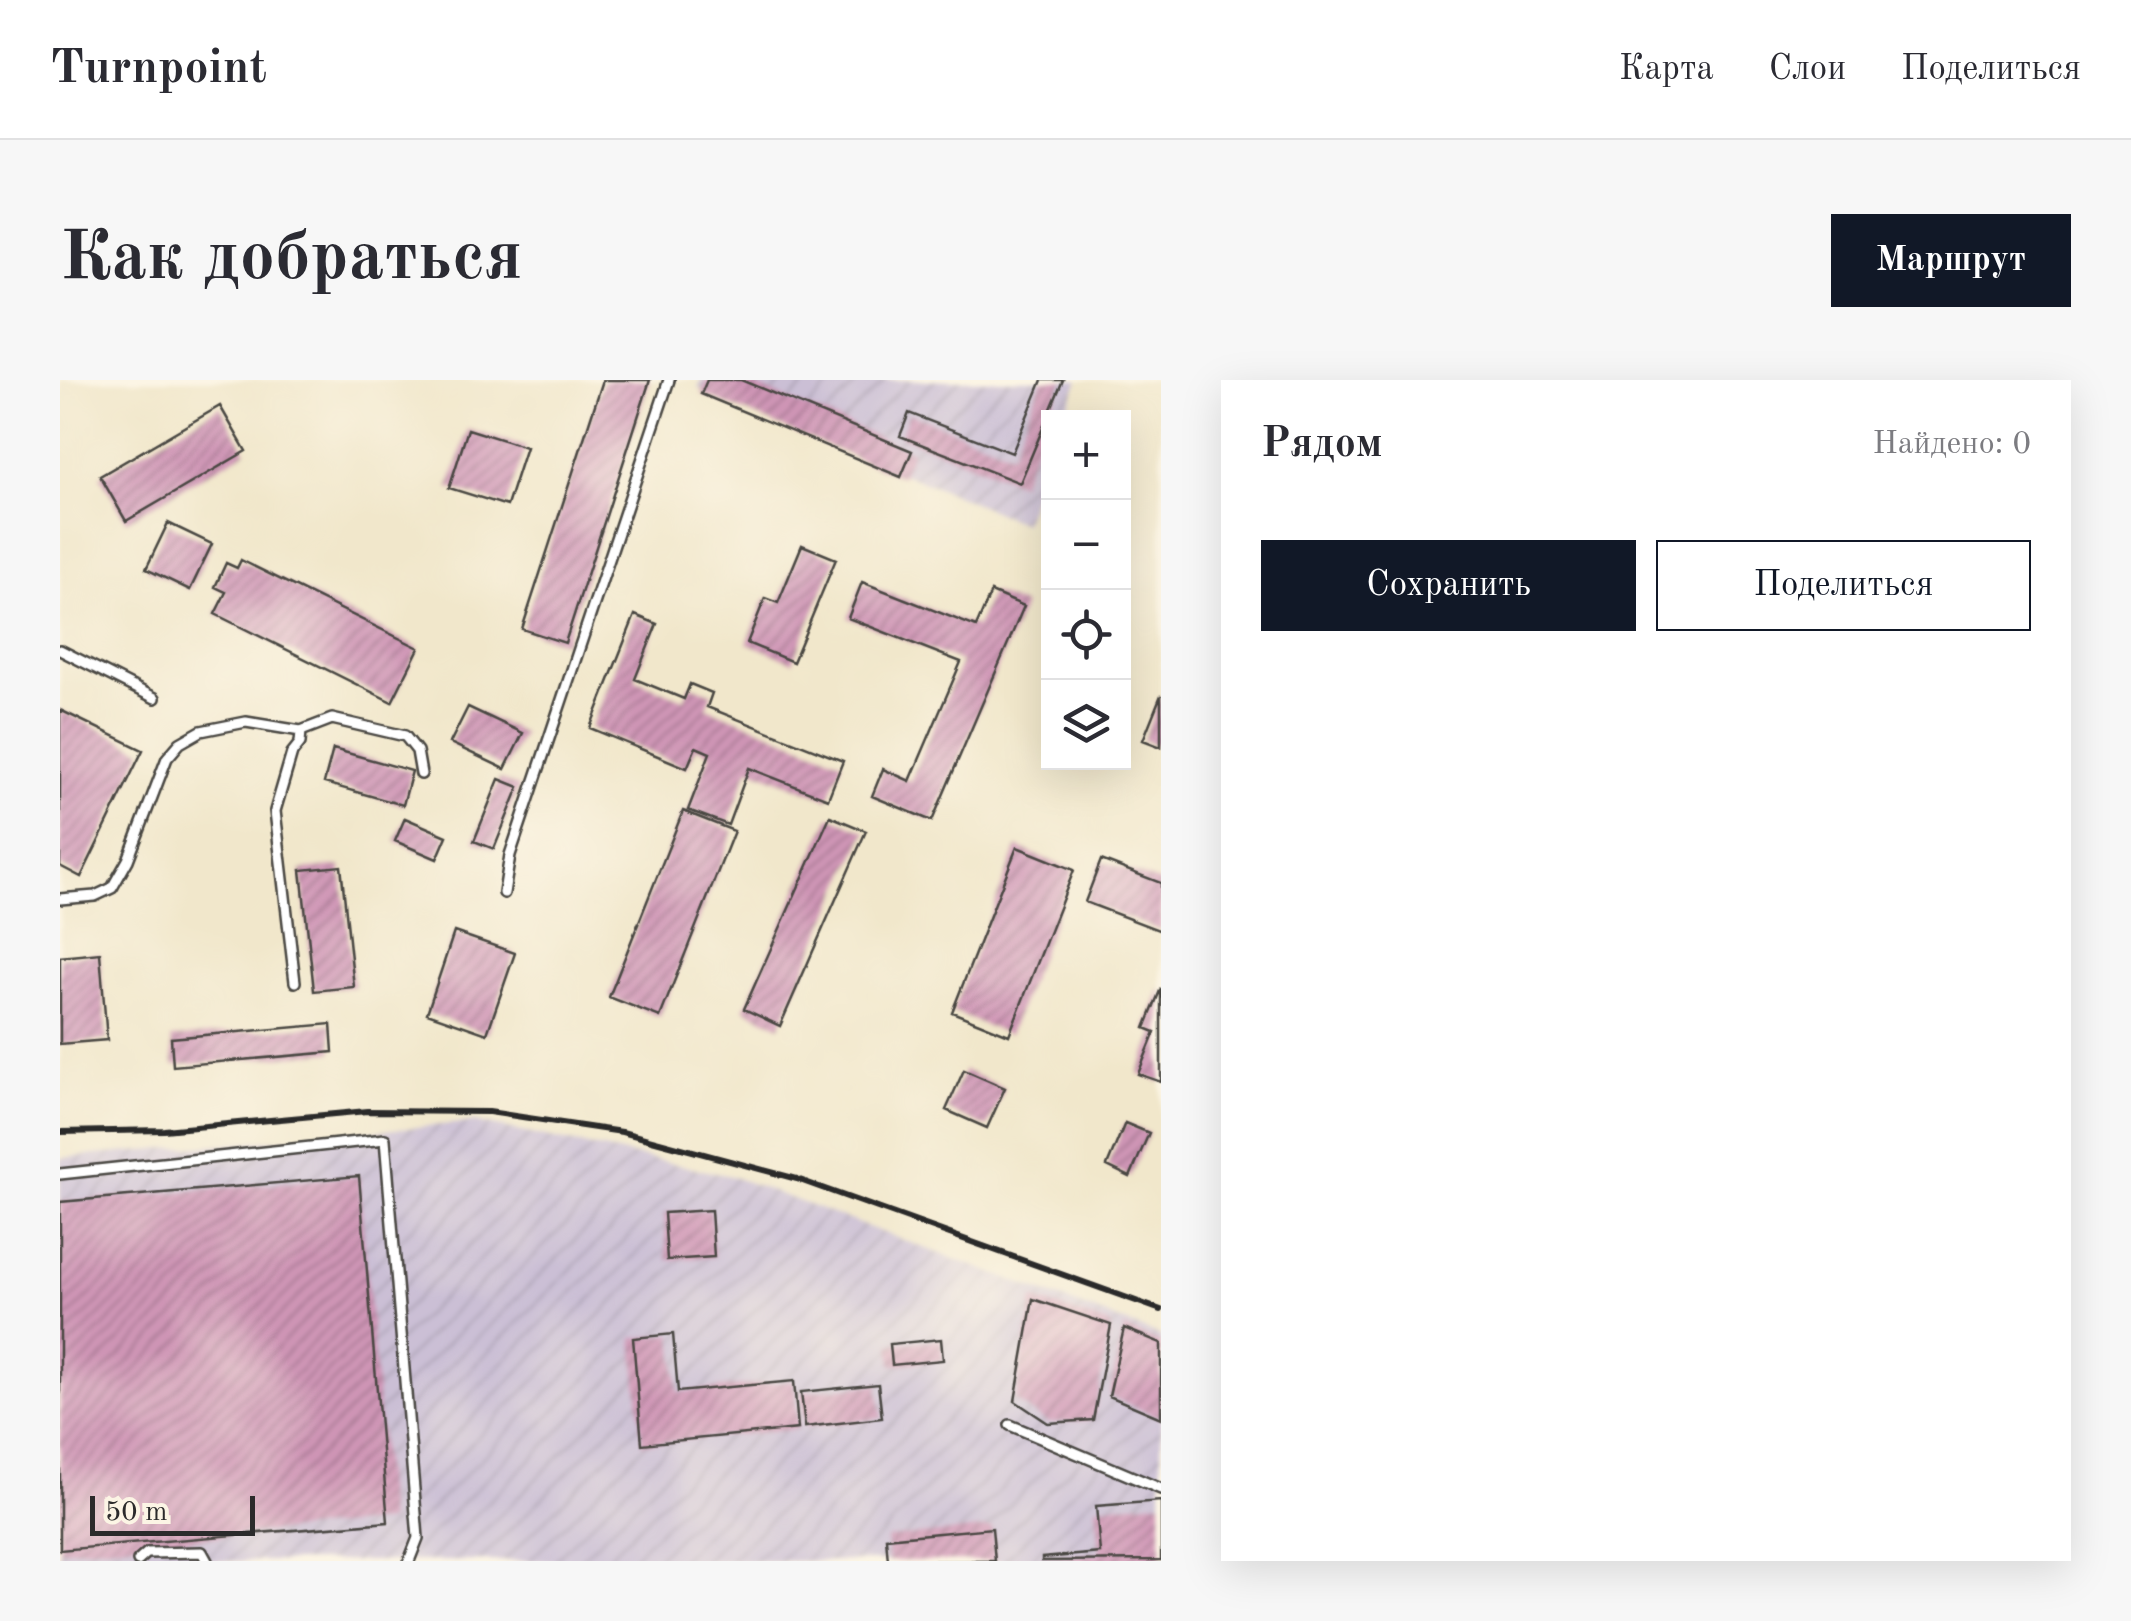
<!DOCTYPE html>
<html lang="ru">
<head>
<meta charset="utf-8">
<style>
	body { margin:0; font-family:"Old Standard TT",serif; background:#f7f7f7; color:#2b2b33 }
	.controls { position:absolute; right:30px; top:30px; display:grid; overflow:hidden; border-radius:0px; box-shadow:0 10px 40px #0002 }
	.controls button { width:90px; height:90px; display:grid; place-items:center; padding:0; border:0; border-bottom:2px solid #e1e1e2; background:#fff; color:#2b2b33; font:50px sans-serif }
	.scale { position:absolute; left:30px; bottom:25px; width:165px; box-sizing:border-box; padding-left:10px; border:5px solid #2b2b2b; border-top:0; font-size:28px; line-height:35px; white-space:nowrap; color:#2b2b2b; -webkit-text-stroke:8px #fcf5e5; paint-order:stroke }
	.list { margin:0; padding:0; list-style:none }
	h2 { display:flex; justify-content:space-between; align-items:center; height:130px; margin:0; padding:0 40px; font-size:42px }
	h2 small { font-size:32px; font-weight:400; color:#7c7c81 }
	.actions { display:flex; gap:20px; padding:30px 40px }
	.actions a { flex:1; padding:22px 0; border:2px solid #111827; border-radius:0px; text-align:center; font-size:35px; color:#111827 }
	.actions .main { background:#111827; color:#fff }
	.icon { flex:none; width:55px; height:55px; fill:none; stroke:currentColor; stroke-width:2; stroke-linecap:round; stroke-linejoin:round }
	.map { position:relative; flex:none; width:1101px; height:1181px; overflow:hidden; border-radius:0px }
	header { display:flex; align-items:center; gap:60px; box-sizing:border-box; height:140px; padding:0 50px; background:#fff; border-bottom:2px solid #e1e1e2 }
	header strong { font-size:48px }
	nav { display:flex; gap:55px; margin-inline-start:auto; font-size:35px }
	.intro { display:flex; align-items:center; justify-content:space-between; box-sizing:border-box; height:240px; padding:0 60px }
	h1 { margin:0; font-size:70px }
	.button { padding:25px 45px; border-radius:0px; background:#111827; color:#fff; font-size:35px; font-weight:700 }
	main { display:flex; gap:60px; padding:0 60px }
	aside { flex:1; background:#fff; border-radius:0px; box-shadow:0 10px 40px #0002 }
	.map>svg:first-child { display:block }
	.industrial { fill:url(#industrial-furrows) }
	.building { fill:url(#building-hatch) }
	.lines { fill:none; stroke-linecap:round; stroke-linejoin:round }
	.service-casing { stroke:#494743; stroke-width:14 }
	.service { stroke:#fff; stroke-width:9 }
	.rail { stroke:#2b2b2b; stroke-width:6 }
</style>
</head>
<body>
<header>
<strong>Turnpoint</strong>
<nav><a>Карта</a><a>Слои</a><a>Поделиться</a></nav>
</header>
<div class="intro"><h1>Как добраться</h1><a class="button">Маршрут</a></div>
<main>
<div class="map">
<svg width="1101" height="1181" viewBox="0 0 1101 1181">
	<defs>
		<pattern id="industrial-furrows" width="10" height="10" patternUnits="userSpaceOnUse" patternTransform="scale(2.5)"><rect width="10" height="10" fill="#cbbfd5"/><path d="M-1 1l2-2M0 10L10 0M9 11l2-2" fill="none" stroke="#aea4b7"/></pattern>
		<pattern id="building-hatch" width="6" height="6" patternUnits="userSpaceOnUse" patternTransform="scale(2.5)"><rect width="6" height="6" fill="#cf95b6"/><path d="M-1 1l2-2M0 6l6-6M5 7l2-2" fill="none" stroke="#a87a94"/></pattern>
	</defs>
	<rect width="100%" height="100%" fill="#fcf5e5"/>
	<filter id="ink" filterUnits="userSpaceOnUse"><feTurbulence type="fractalNoise" baseFrequency=".01" numOctaves="2"/><feDisplacementMap in="SourceGraphic" scale="20" xChannelSelector="R" yChannelSelector="G"/><feConvolveMatrix kernelMatrix="1 2 1 2 8 2 1 2 1" color-interpolation-filters="sRGB"/></filter>
	<filter id="wash" filterUnits="userSpaceOnUse"><feTurbulence type="fractalNoise" baseFrequency=".0048" numOctaves="4" result="noise"/><feDisplacementMap in="SourceGraphic" scale="40" xChannelSelector="R" yChannelSelector="G"/><feGaussianBlur stdDeviation="2.25" result="paint"/><feColorMatrix in="noise" values="0 0 0 0 0 0 0 0 0 0 0 0 0 0 0 0 0 1.4 0 .05"/><feComposite in="paint" operator="in"/></filter>
	<g filter="url(#wash)">
		<rect width="100%" height="100%" fill="#f1e7cb"/>
		<path class="industrial" d="M641,0H1019L1004,37L988,38V77L963,143L638,8Z
			M415,742L671,796L1101,956V1181H0V778Z"/>
		<g id="blocks">
			<path class="building" d="M543,0H590L505,263L462,249Z
				M647,0H681L852,71L841,97L641,14Z
				M982,0H1003L960,103L840,56L849,33L952,73Z
				M160,26L186,71L66,141L40,96Z
				M408,49L466,67L447,126L389,108Z
				M108,143L152,164L130,210L86,189Z
				M742,165L776,179L733,282L687,263L705,218L718,223Z
				M181,180L359,268L332,322L155,234L166,212L155,207L166,183L177,188Z
				M802,202L916,247L931,212L964,226L872,441L812,416L823,389L850,401L901,282L788,238Z
				M575,235L597,244L575,299L624,319L630,304L652,313L647,327L783,381L768,419L689,388L668,445L628,430L650,373L636,367L627,388L530,348Z
				M1101,315V367L1083,360Z
				M408,327L463,353L445,389L390,363Z
				M0,330L83,370L21,497L0,486Z
				M273,369L352,391L343,425L264,403Z
				M439,399L459,407L434,469L414,461Z
				M623,431L674,451L600,637L549,617Z
				M770,436L806,451L720,646L684,629Z
				M345,438L387,456L377,479L335,461Z
				M957,467L1014,490L949,655L892,632Z
				M1041,480L1101,503V551L1025,522Z
				M281,486L294,607L254,611L241,490Z
				M394,552L455,573L427,654L367,633Z
				M40,573L47,660L0,664V577Z
				M1101,608V702L1078,694L1095,652L1085,648Z
				M271,644L273,672L113,686L111,658Z
				M904,690L945,708L927,748L886,730Z
				M1065,743L1089,753L1070,797L1047,786Z
				M299,796L328,1142L0,1170V822Z
				M651,830L654,877L607,880L604,833Z
				M973,919L1051,945L1033,1040L988,1043L955,1021Z
				M1064,948L1101,963V1038L1049,1016Z
				M613,954L618,1012L734,1001L738,1049L582,1064L573,958Z
				M881,959L883,980L832,985L830,964Z
				M818,1004L822,1038L745,1047L741,1012Z
				M1101,1121V1180L982,1181V1178L1040,1173L1036,1126Z
				M932,1148L935,1181H828L826,1158Z"/>
		</g>
	</g>
	<g filter="url(#ink)">
		<use href="#blocks" fill-opacity="0" stroke="#494743" stroke-width="2.5"/>
		<g class="lines">
			<g class="service-casing">
				<path id="service" d="M0,270L95,318
					M444,513L450,475L609,0
					M0,519L35,516L52,508L68,480L107,378L120,363L141,351L186,342L241,351L272,339L345,356L357,371L361,394
					M235,602L215,431L232,373L240,363L241,351
					M0,794L325,759L358,1158L349,1181
					M950,1045L1101,1109
					M78,1181L87,1173L142,1172L147,1181"/>
			</g>
			<use href="#service" class="service"/>
			<path class="rail" d="M0,752L104,750L307,731L429,732L562,752L737,799L1101,930"/>
		</g>
	</g>
</svg>
<div class="controls">
<button>+</button>
<button>−</button>
<button><svg class="icon" aria-label="locate" viewBox="0 0 24 24"><circle cx="12" cy="12" r="6"/><path d="M12 2v4M12 18v4M2 12h4M18 12h4"/></svg></button>
<button><svg class="icon" aria-label="layers" viewBox="0 0 24 24"><path d="M12 4l9 5-9 5-9-5zM3 14l9 5 9-5"/></svg></button>
</div>
<div class="scale">50 m</div>
</div>
<aside>
<h2>Рядом<small>Найдено: 0</small></h2>
<ul class="list">
</ul>
<div class="actions"><a class="main">Сохранить</a><a>Поделиться</a></div>
</aside>
</main>
</body>
</html>
